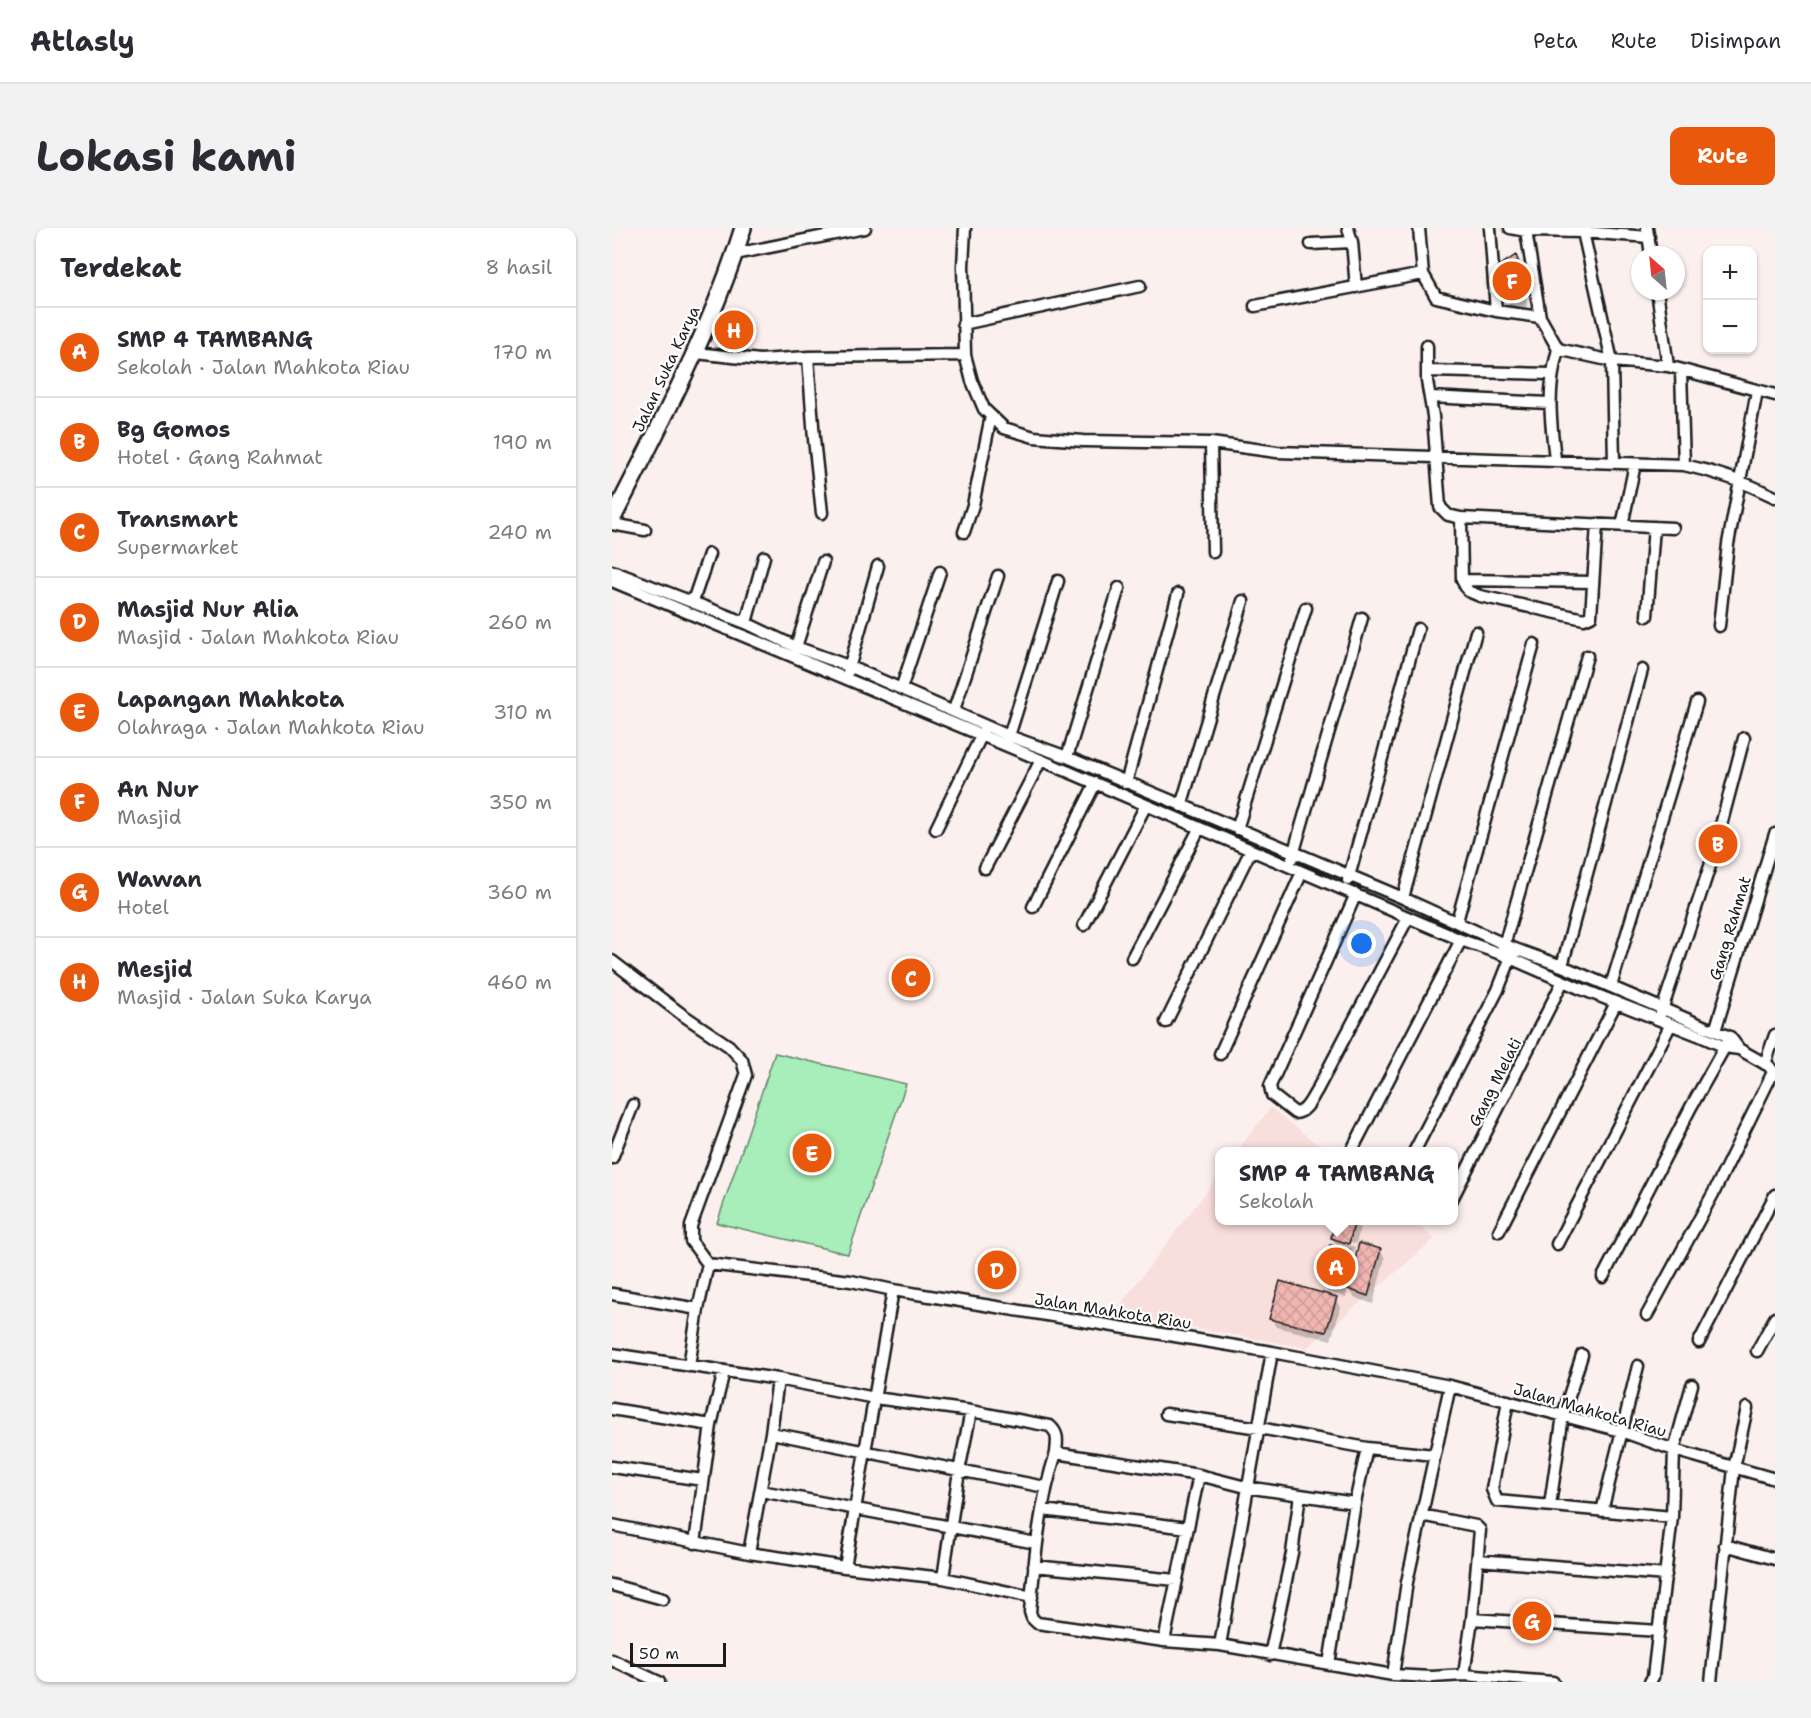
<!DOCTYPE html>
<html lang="id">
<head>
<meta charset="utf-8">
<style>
	body { margin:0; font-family:"Shantell Sans",sans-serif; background:#f2f2f3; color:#2b2b33 }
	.controls { position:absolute; right:18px; top:18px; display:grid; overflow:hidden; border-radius:12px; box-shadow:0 2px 4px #0004 }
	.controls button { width:54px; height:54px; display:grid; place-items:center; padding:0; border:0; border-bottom:2px solid #e1e1e2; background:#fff; color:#2b2b33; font:30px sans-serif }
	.compass { position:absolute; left:1019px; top:18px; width:54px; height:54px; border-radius:50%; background:#fff; box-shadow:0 2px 4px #0004; rotate:333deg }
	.scale { position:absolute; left:18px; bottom:15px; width:96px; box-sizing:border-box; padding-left:6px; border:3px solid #1c1c1c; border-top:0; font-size:16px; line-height:21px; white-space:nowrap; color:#1c1c1c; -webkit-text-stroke:4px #fff; paint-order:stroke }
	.you { position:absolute; left:750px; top:716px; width:21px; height:21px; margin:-15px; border:4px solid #fff; border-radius:50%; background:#1a73e8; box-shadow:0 0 0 9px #1a73e833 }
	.badge { display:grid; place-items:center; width:39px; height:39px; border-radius:50%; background:#ea580c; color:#fff; font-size:20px; font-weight:700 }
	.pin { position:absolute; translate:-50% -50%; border:3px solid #fff; box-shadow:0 2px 6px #0006 }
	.popup { position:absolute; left:603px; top:919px; width:243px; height:78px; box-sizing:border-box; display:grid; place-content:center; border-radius:12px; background:#fff; filter:drop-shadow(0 2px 4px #0005); font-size:20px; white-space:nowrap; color:#7c7c81 }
	.popup b { font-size:22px; color:#2b2b33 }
	.popup::after { content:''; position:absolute; left:50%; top:100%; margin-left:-12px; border:12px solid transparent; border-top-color:#fff }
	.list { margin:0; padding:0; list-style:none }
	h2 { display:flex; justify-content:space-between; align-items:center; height:78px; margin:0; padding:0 24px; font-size:26px }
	h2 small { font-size:20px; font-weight:400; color:#7c7c81 }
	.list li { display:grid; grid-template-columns:39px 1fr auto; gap:18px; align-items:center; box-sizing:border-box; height:90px; padding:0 24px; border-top:2px solid #e1e1e2 }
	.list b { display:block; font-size:22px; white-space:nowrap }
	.list p { margin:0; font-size:20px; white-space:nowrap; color:#7c7c81 }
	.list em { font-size:20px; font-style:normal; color:#7c7c81 }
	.map { position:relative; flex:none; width:1163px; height:1454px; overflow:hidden; border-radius:12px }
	header { display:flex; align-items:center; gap:36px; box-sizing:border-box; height:84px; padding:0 30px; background:#fff; border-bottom:2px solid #e1e1e2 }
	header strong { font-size:28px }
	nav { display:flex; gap:33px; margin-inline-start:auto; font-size:21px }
	.intro { display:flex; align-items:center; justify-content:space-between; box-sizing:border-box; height:144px; padding:0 36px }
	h1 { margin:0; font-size:42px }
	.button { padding:15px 27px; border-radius:12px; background:#ea580c; color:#fff; font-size:21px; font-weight:700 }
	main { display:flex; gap:36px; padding:0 36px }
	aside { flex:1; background:#fff; border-radius:12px; box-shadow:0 2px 4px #0004 }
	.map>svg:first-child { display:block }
	.built { fill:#f9dfdc }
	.grass { fill:#a8eeba; stroke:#62856b; stroke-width:1.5 }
	.shadow { fill:#0003 }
	.building { fill:url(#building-cross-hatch); stroke:#1c1c1c; stroke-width:1.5 }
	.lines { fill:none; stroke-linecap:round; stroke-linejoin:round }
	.minor-casing { stroke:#1c1c1c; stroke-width:15 }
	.secondary-casing { stroke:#1c1c1c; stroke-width:20 }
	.minor { stroke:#fff; stroke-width:10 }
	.secondary { stroke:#fff; stroke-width:15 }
	.labels { text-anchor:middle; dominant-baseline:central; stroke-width:4.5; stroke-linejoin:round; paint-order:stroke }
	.street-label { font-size:16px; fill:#1c1c1c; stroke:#fff }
</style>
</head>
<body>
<header>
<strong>Atlasly</strong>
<nav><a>Peta</a><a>Rute</a><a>Disimpan</a></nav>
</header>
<div class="intro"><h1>Lokasi kami</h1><a class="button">Rute</a></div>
<main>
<aside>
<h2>Terdekat<small>8 hasil</small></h2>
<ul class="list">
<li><span class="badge">A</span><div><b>SMP 4 TAMBANG</b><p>Sekolah · Jalan Mahkota Riau</p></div><em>170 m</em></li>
<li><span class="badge">B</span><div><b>Bg Gomos</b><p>Hotel · Gang Rahmat</p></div><em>190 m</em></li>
<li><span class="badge">C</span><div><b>Transmart</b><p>Supermarket</p></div><em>240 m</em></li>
<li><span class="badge">D</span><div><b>Masjid Nur Alia</b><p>Masjid · Jalan Mahkota Riau</p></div><em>260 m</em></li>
<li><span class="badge">E</span><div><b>Lapangan Mahkota</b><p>Olahraga · Jalan Mahkota Riau</p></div><em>310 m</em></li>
<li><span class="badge">F</span><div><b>An Nur</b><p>Masjid</p></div><em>350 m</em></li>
<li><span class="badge">G</span><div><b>Wawan</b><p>Hotel</p></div><em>360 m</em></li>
<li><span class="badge">H</span><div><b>Mesjid</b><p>Masjid · Jalan Suka Karya</p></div><em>460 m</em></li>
</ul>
</aside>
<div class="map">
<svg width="1163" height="1454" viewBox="0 0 1163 1454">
	<defs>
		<pattern id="building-cross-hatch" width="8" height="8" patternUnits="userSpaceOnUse" patternTransform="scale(1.5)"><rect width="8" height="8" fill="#f1b6b1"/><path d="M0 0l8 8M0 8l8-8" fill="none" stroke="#ce9c98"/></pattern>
	</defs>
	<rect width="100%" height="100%" fill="#fcf0ef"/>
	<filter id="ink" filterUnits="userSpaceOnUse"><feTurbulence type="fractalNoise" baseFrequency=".0167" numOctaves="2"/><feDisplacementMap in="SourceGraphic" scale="12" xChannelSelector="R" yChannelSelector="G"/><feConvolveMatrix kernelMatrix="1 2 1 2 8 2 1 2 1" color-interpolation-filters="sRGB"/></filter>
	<g filter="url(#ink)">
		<path class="built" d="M659,879V880L714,923H625Z
			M607,947V992L800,993L823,1011L695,1120L501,1086Z"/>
		<path class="grass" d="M163,825L294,856L236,1026L105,995Z"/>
		<path class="shadow" d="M904,29L912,48L915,78L905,82L897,77L892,68Z
			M725,992H750L744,1016L725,1010V1013L743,1019L742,1024L736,1022L744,1035L768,1022L773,1030L761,1076L742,1069L736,1058L734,1069L716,1064L711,1056L727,1021L720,1010Z
			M724,1071L729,1079L719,1112L664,1099L659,1090Z"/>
		<path class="building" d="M904,27L908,38L911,69L899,74L891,68L889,37Z
			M723,992H743L737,1016L719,1010Z
			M747,1015L769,1021L756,1068L736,1061Z
			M718,1017L738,1022L729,1061L710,1056Z
			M668,1053L725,1069L714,1104L657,1091Z"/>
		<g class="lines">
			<g class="minor-casing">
				<path id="minor" d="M353,0L351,38L353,127
					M736,0L740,14L744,59
					M807,0L811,46L824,69L884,83L928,89L946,121L1000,133L1056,138L1163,167
					M878,0L884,83
					M898,0L914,3L971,4L1037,9
					M1035,0L1039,27
					M914,3L928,89
					M971,4L1000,133L1002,235
					M699,16L740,14
					M123,26L253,0
					M1045,63L1056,138
					M643,78L811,46
					M351,96L528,58
					M815,118V153L821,188L828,279L836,287L849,290L1061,300
					M84,125L148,132L196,129L353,127L360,153L372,181L392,200L422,209L471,213L599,215L665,224L1072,237C1105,244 1133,254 1163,269
					M196,129L202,211L210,285
					M816,143L939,146
					M1069,143L1072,237
					M818,169L937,175
					M599,215L601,324
					M943,231C938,189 935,163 946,121
					M849,290L850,352L856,363L868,368L972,391L979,388L985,296
					M0,296L33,302
					M1010,298L1023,236
					M352,304L361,277L379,188
					M0,343L134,395L184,419L239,439L397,508L455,529L791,670L903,721L950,738L1103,803L1118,809L1127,821
					M850,352L981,354
					M0,353L429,532L849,712L889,726L967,760L1086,807L1113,819L1127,821L1157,838L1163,846
					M81,373L97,326
					M1035,388L1042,299
					M134,395L152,329
					M1107,398L1116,316L1145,163
					M184,419L211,334
					M236,444L266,338
					M289,461L328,344
					M342,482L386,348
					M397,508L446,353
					M455,529L507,360
					M514,555L566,366
					M569,578L631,373
					M324,601L371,504
					M625,601L694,380
					M680,630L750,390
					M373,640L429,532
					M736,652L806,401
					M744,666L658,858L660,867L683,885C695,884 699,871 705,862L796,690
					M791,670L864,404
					M421,679L483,556
					M845,693L922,416
					M472,697L534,577
					M891,721L975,428
					M520,730L587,601
					M0,733L68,785L117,818L130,832L134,847L79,998V1013L96,1036L239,1053L281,1062L660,1124L838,1158L1009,1203L1062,1222L1163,1251
					M950,738L1030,442
					M999,758L1085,474
					M1049,785L1099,635L1132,510
					M554,794L639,622
					M1103,803L1163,606
					M608,826L690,644
					M1153,836L1163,807
					M739,924L849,712
					M802,924L886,762L901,724
					M0,930L21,877
					M841,969L951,753
					M887,1003L1004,775
					M945,1016L1059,796
					M991,1049L1079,879L1116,813
					M0,1066L86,1081
					M1035,1087L1102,964L1161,844
					M1087,1114L1163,967
					M1145,1123L1163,1090
					M0,1126L166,1151L263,1170L359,1183L438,1198C447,1206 445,1213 444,1225L587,1247L634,1259L743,1275
					M77,1138L86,1081L96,1036
					M896,1173L880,1261L885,1273L1060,1289
					M0,1181L99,1197
					M554,1186L647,1200L755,1220L743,1275L717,1436
					M159,1205L433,1259
					M755,1220L822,1227
					M444,1225C427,1277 423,1330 418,1384L420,1390L425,1395L552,1413L608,1417L781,1447L820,1449L852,1447L941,1454
					M0,1239L91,1252
					M149,1263L424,1315
					M938,1277L951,1187L970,1127
					M431,1282L576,1300
					M990,1283L1026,1138
					M809,1287L864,1298L868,1302L860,1391L852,1447
					M0,1297L137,1325L233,1339L331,1350L420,1369
					M83,1315L99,1197L112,1143
					M1113,1317L1163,1331
					M137,1325L159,1205L166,1151
					M866,1332L1054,1347
					M422,1338L564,1352
					M233,1339L281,1062
					M331,1350L347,1243L359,1183
					M0,1357L51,1371
					M860,1391L1047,1403
					M552,1413L587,1247
					M608,1417L660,1124
					M658,1427L680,1325L688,1267
					M0,1432L47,1454
					M781,1447L795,1354L838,1158
					M1038,1454L1041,1449L1060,1289L1062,1222L1080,1157
					M1099,1454L1122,1240L1135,1180"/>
			</g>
			<g class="secondary-casing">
				<path id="secondary" d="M0,292C48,197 99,103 131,0"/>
			</g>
			<use href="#minor" class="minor"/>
			<use href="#secondary" class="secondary"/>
		</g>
	</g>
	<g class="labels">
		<g class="street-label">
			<text transform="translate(54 141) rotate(-65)">Jalan Suka Karya</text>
			<text transform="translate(1118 700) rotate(-73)">Gang Rahmat</text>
			<text transform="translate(883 854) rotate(-63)">Gang Melati</text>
			<text transform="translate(501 1083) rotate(9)">Jalan Mahkota Riau</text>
			<text transform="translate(978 1182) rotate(16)">Jalan Mahkota Riau</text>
		</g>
	</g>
</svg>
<div class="controls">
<button>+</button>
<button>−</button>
</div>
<svg class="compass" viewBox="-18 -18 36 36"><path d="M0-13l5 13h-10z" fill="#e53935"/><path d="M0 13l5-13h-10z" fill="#7c7c81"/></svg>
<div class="scale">50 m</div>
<div class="you"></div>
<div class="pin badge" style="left:724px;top:1039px">A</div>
<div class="popup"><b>SMP 4 TAMBANG</b>Sekolah</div>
<div class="pin badge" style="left:1106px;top:616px">B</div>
<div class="pin badge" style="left:299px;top:750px">C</div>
<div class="pin badge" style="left:385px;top:1042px">D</div>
<div class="pin badge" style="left:200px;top:925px">E</div>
<div class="pin badge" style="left:900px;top:53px">F</div>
<div class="pin badge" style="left:920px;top:1393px">G</div>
<div class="pin badge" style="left:122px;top:102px">H</div>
</div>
</main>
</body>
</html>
